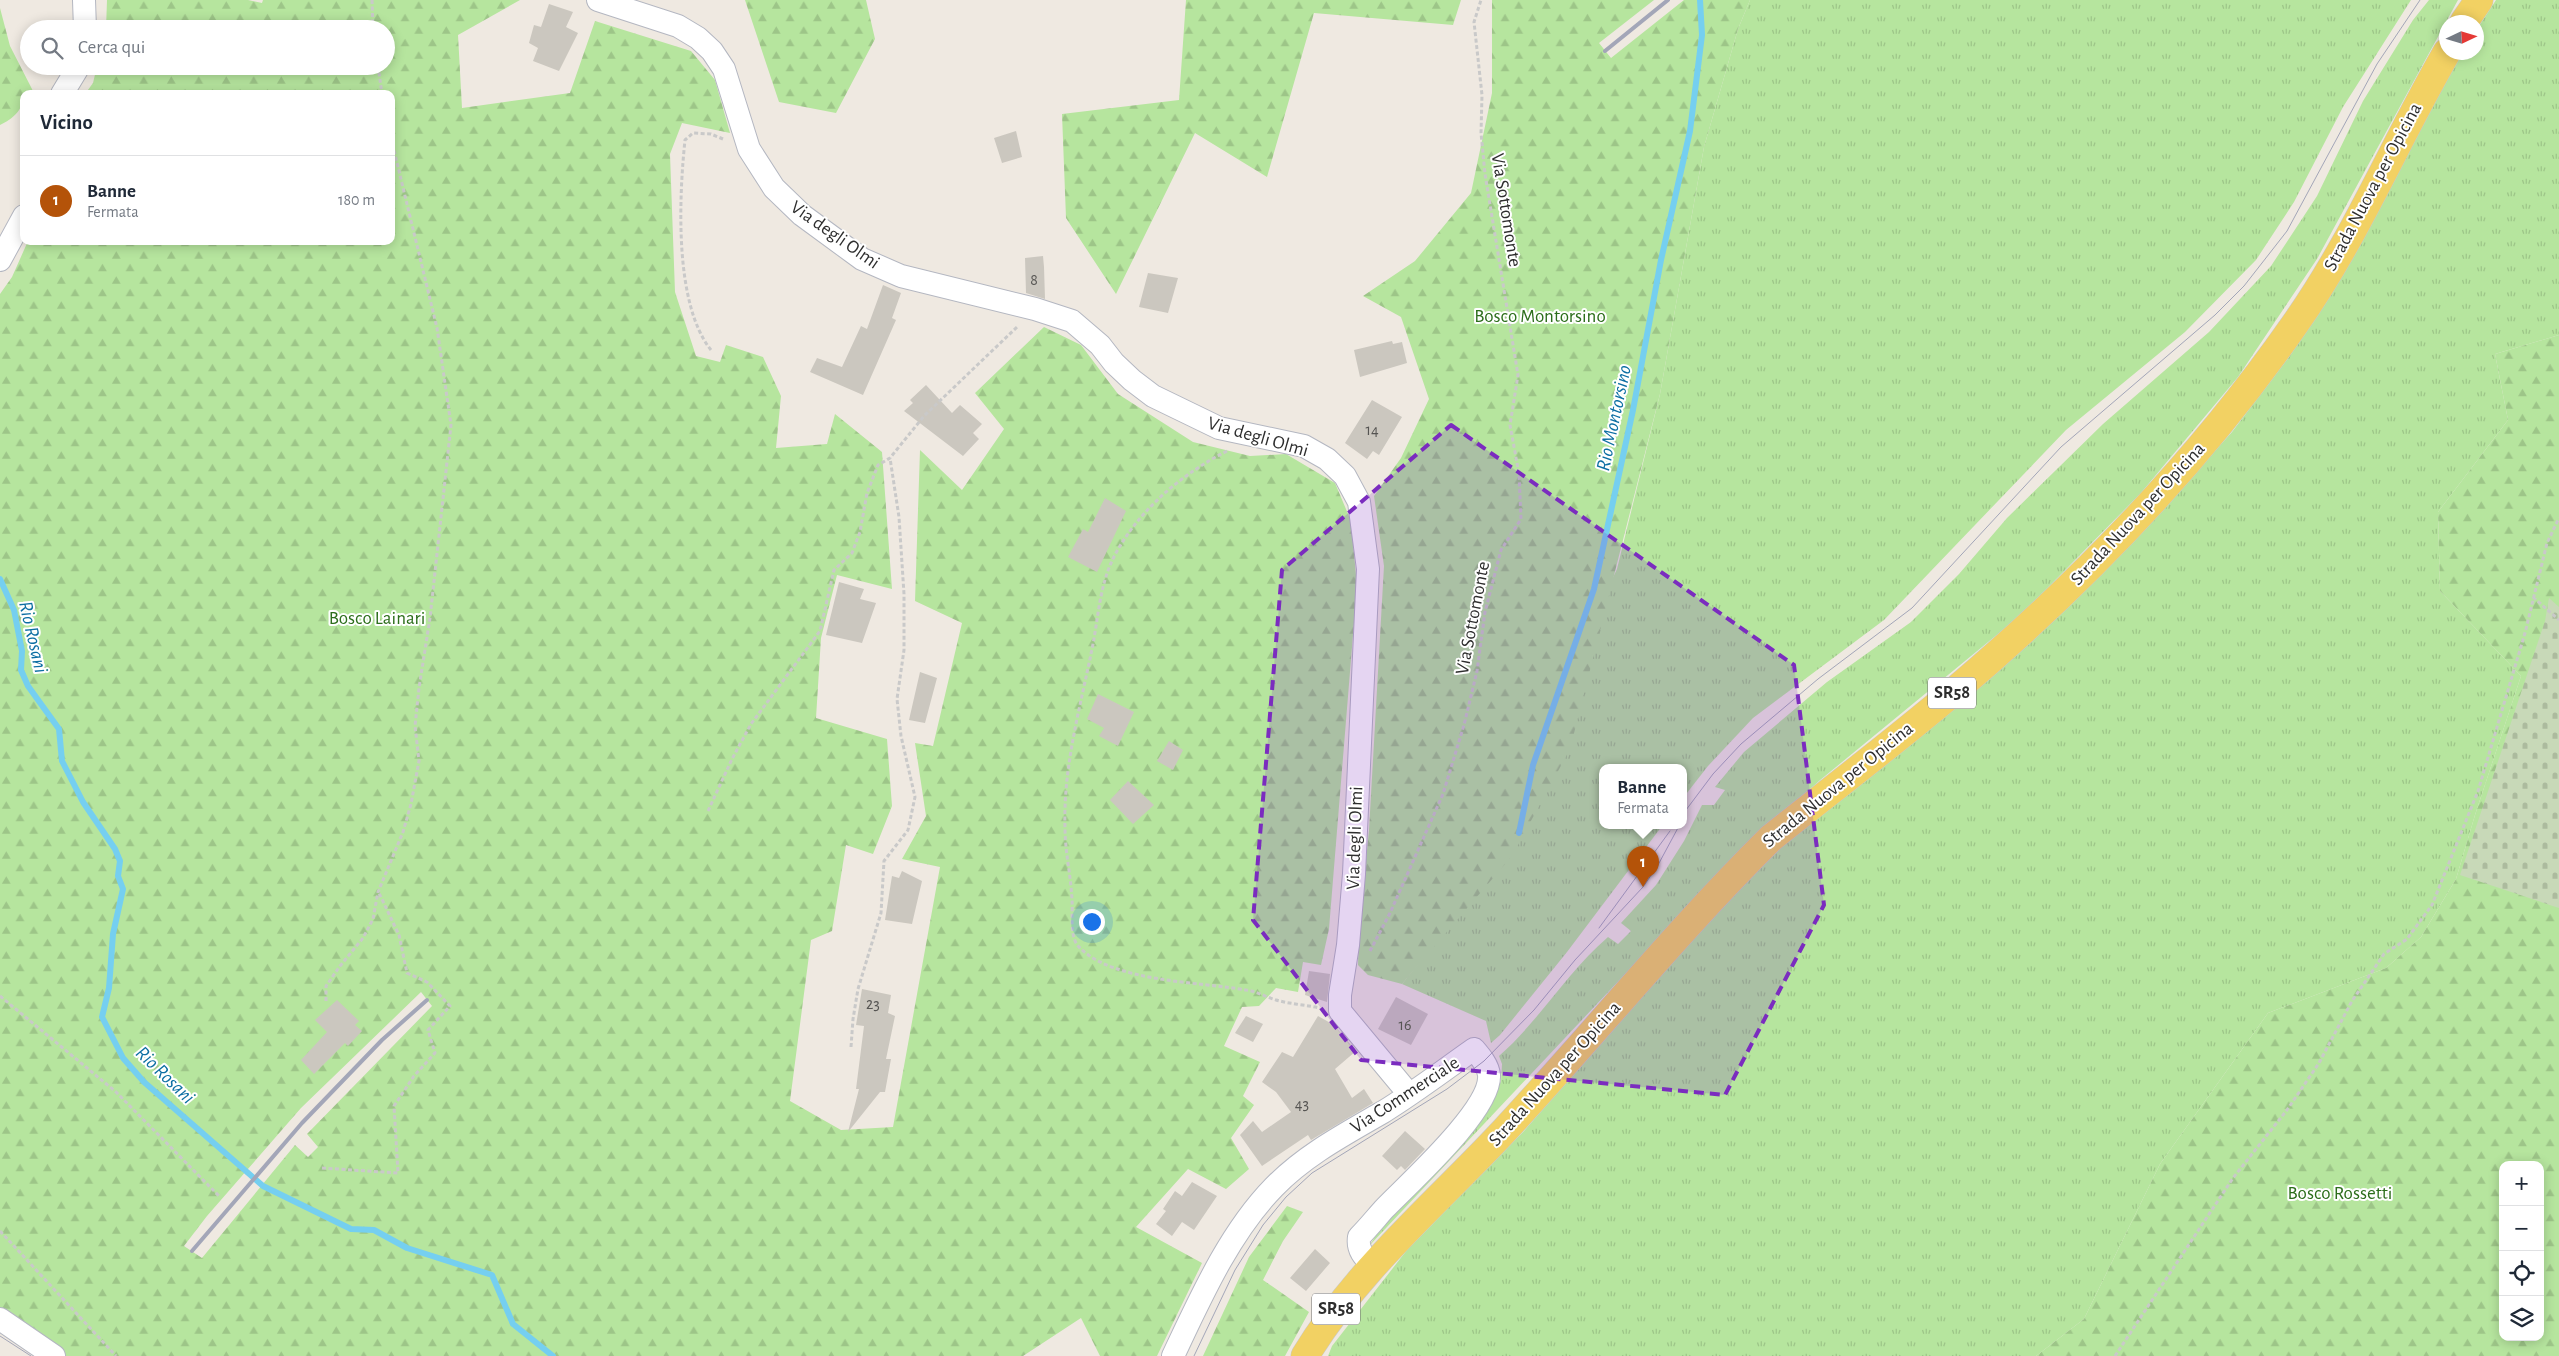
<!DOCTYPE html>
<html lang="it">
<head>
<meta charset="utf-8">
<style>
	body { margin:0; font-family:"Alegreya Sans",sans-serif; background:#f2f2f3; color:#1f2937 }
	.controls { position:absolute; right:15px; bottom:15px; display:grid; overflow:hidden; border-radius:10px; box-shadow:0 2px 12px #0003 }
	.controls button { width:45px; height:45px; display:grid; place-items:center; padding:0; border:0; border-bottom:1px solid #e0e1e3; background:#fff; color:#1f2937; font:25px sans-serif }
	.compass { position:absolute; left:2439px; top:15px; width:45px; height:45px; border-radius:50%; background:#fff; box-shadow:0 2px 12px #0003; rotate:86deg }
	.you { position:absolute; left:1091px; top:921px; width:18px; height:18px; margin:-12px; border:4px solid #fff; border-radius:50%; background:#1a73e8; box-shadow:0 0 0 8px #1a73e833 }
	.badge { display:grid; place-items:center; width:32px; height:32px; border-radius:50%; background:#b45309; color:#fff; font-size:16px; font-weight:700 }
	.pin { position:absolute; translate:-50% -41px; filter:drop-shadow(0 1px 2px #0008) }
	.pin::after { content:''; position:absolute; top:26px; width:18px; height:15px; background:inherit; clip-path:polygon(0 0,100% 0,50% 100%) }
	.popup { position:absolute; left:1599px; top:764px; width:88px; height:65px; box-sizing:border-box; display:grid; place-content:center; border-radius:10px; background:#fff; filter:drop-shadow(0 1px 4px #0005); font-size:16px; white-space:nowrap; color:#747a83 }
	.popup b { font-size:19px; color:#1f2937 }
	.popup::after { content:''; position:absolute; left:50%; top:100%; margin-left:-10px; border:10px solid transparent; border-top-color:#fff }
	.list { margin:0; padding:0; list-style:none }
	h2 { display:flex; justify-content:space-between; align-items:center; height:65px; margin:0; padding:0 20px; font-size:21px }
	h2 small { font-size:16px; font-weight:400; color:#747a83 }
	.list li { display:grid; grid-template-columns:32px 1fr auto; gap:15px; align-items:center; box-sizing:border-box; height:90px; padding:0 20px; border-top:1px solid #e0e1e3 }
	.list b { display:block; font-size:19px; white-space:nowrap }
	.list p { margin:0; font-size:16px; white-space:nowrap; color:#747a83 }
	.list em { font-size:16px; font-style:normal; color:#747a83 }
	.icon { flex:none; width:28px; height:28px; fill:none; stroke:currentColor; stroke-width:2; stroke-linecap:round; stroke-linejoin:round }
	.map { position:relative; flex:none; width:2559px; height:1356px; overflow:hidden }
	.search { position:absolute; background:#fff; box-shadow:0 2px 12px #0003; left:20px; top:20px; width:375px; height:55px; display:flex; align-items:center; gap:12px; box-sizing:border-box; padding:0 18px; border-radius:28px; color:#747a83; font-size:19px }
	.panel { position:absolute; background:#fff; box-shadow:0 2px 12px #0003; left:20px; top:90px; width:375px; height:155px; border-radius:10px }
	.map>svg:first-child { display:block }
	.grass { fill:url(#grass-tufts) }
	.forest { fill:url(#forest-firs); fill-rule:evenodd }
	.cemetery { fill:url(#cemetery-stones) }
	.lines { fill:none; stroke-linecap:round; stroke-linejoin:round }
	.stream { stroke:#75cff0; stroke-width:6 }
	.building { fill:#cbc7bf }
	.minor-casing { stroke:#b4b7c1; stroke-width:24 }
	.major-casing { stroke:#c9c9c9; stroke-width:29 }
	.path { stroke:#c9c9c9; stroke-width:3; stroke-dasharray:4 2.5; stroke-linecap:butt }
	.minor { stroke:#fff; stroke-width:22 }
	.major { stroke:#f2d163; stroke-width:28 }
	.tram { stroke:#a3a6b8; stroke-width:1 }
	.rail { stroke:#a3a6b8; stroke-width:4 }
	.marked { fill:#7b2cbf; fill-opacity:0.2; stroke:#7b2cbf; stroke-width:4; stroke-dasharray:10 6; stroke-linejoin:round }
	.labels { text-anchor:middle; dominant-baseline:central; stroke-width:4; stroke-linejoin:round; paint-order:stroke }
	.number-label { font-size:16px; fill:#555452 }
	.shield { fill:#fff; stroke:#6d6d6d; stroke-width:1 }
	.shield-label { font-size:18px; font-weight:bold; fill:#2e2e2e }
	.street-label { font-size:19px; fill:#2e2e2e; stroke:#fff }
	.park-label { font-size:19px; fill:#2c6e1b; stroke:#fff }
	.water-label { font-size:20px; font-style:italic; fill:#0d6fa3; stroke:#fff }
</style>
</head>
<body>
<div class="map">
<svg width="2559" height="1356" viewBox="0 0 2559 1356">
	<defs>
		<pattern id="grass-tufts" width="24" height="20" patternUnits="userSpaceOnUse" patternTransform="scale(1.25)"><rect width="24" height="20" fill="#b6e59e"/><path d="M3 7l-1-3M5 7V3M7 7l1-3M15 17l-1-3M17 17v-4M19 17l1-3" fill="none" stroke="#9dc588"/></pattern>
		<pattern id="forest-firs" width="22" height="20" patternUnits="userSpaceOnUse" patternTransform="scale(1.25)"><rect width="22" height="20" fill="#b6e59e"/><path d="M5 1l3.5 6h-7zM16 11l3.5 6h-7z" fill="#9dc588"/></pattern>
		<pattern id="cemetery-stones" width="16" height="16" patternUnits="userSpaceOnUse" patternTransform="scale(1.25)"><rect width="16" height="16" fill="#c8d9b8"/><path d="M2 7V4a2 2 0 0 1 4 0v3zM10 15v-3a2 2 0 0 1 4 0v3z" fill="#acbb9e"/></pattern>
	</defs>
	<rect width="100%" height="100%" fill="#efe9e1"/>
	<path class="grass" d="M1750,0H2411L2343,107L2294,202L2256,260L2185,332L2066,430L1884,620L1753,718L1708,766L1683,798V768H1603V826H1662L1567,952L1500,1035L1491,1043L1486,1021L1402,984L1444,932L1617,569L1660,394L1704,147L1738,29Z
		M2429,0H2458L2317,259L2238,377L2140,494L2021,615L1819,781L1741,851L1370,1245L1381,1227L1484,1115L1501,1081L1502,1064L1499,1056C1540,1020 1567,972 1608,937L1618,944L1631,931L1621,923L1656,885L1684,841L1702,805H1714L1725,790L1715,787L1744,752L1827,682L1911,622L1959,574L2007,518L2103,424L2209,332L2271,266L2317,196L2363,101L2413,20Z
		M2496,0H2559V335L2495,354L2508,420L2438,512L2440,591L2521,676L2475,815L2456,879L2421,937L2386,968L2268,1013L2160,1164L2084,1319L2036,1356H1328L1332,1346L1407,1250L1524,1131L1711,916L1793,836L2152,521L2232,432L2289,357L2340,280L2444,78L2461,53L2476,52L2477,29Z"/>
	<path class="forest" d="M107,0H248L262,3L263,0H520L458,35L462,108L570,93L595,21L691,51L715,80L730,133L682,123L670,154L675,292L696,356L720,362L726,345L763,357L781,396L776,448L827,444L835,414L882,452L892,589L837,575L821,638L816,718L887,739L892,806L873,854L846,845L832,931L811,940L790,1101L841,1130L893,1127L940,867L902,859L926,816L915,743L933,746L962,623L915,601L920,450L962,490L1004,429L975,393L1044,327L1081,345L1118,394L1193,442L1250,456L1286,454L1335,483L1351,521L1357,586L1329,929L1321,965L1303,962L1298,992L1276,988L1259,1006L1242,1007L1224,1046L1260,1062L1243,1096L1254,1105L1231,1138L1249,1169L1226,1189L1188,1169L1136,1227L1202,1263L1157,1356H1100L1081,1318L1023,1356H66L0,1312V294L12,277L28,241H391V94H85L93,83L97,66H386V29H106ZM421,992L432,1006L307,1134L318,1147L308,1157L295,1145L202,1258L184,1246L207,1216L301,1108Z
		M745,0H866L875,39L836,113L779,102Z
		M1186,0H1461L1453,25L1314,13L1267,177L1195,133L1116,294L1066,218L1062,114L1179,100Z
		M1492,0H1654L1599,43L1611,58L1684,0H1750L1738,29L1704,147L1660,394L1570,749L1512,856L1402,984L1368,975L1358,965L1359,931L1369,830L1384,566L1374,496L1401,458L1429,399L1401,317L1363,296L1415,261L1471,193L1492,93Z
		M0,8L10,46L33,91L31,94H24C24,109 13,119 0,125Z
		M2559,335V1356H2036L2084,1319L2160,1164L2268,1013L2386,968L2421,937L2456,879L2475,815L2521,676L2440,591L2438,512L2508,420L2495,354ZM2503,1165H2540V1337H2503Z
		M1287,1206L1303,1212L1283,1241L1263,1280L1309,1312L1285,1356H1203L1249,1257Z"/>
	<path class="cemetery" d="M2549,598L2559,607V908L2460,875L2545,621Z"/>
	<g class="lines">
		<path class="stream" d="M0,579L14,610L22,651L21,670L28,686L59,729L62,761L83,802L115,849L120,861L118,876L123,889L113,934L109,988L102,1017L123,1058L144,1082L263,1186L351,1229L374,1230L407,1248L492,1275L513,1324L553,1356
			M1519,833L1533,765L1594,589L1633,410L1661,260L1690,131L1702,35L1700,0"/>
	</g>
	<path class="building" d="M549,4L573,12L566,27L578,33L559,71L533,61L538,48L529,43L534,25L541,27Z
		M1016,131L1022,157L1002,163L994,138Z
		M1043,256L1044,267L1045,299L1026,293L1025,258Z
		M1148,273L1178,278L1168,313L1139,307Z
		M883,285L901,293L892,318L896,320L863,395L810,372L817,358L842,367L861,326L867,329Z
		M1392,341L1393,344L1402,342L1407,363L1360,377L1354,350Z
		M926,385L952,413L960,405L982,424L973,433L979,439L963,456L904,411L913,403L910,400Z
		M1372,400L1402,417L1379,455L1373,451L1367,459L1345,443Z
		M1105,498L1126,511L1097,572L1068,557L1083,529L1088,532Z
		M839,582L864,589L860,599L876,603L862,643L826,635Z
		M920,672L937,678L925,723L909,720Z
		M1098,694L1134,712L1118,746L1099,736L1104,728L1087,719Z
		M1169,741L1183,750L1173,770L1157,761Z
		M1128,781L1154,805L1133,824L1110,800Z
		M902,871L922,881L912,924L885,920L892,876L899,878Z
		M1309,971L1330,974L1327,1002L1305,995Z
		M862,989L891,995L888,1013L895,1016L886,1059H891L885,1092H880L848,1132L859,1089H856L864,1026L856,1025Z
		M1396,997L1428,1014L1411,1045L1378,1029Z
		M337,1000L359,1021L355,1025L362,1031L348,1046L345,1043L314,1074L301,1060L327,1032L315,1020Z
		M1246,1016L1263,1024L1253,1042L1235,1033Z
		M1318,1016L1334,1025L1356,1051L1335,1069L1352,1098L1364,1089L1373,1103L1311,1140L1308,1135L1262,1166L1240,1135L1253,1121L1262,1132L1291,1112L1276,1092L1262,1082L1282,1052L1293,1057Z
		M1405,1131L1425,1149L1405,1170L1401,1166L1397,1170L1382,1156Z
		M1192,1182L1217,1196L1194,1230L1182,1222L1172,1236L1156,1224L1166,1211L1163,1209L1175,1191L1182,1196Z
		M1315,1249L1330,1263L1306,1291L1290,1278Z"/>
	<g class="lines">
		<g class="minor-casing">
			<path id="minor" d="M84,0L85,29
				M598,0L678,26L698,38L712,51L724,69L749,149L774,188L802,215L862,259L901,276L1035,309L1072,321L1100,345L1114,363L1132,380L1153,396L1219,428L1304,446L1327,459L1345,476L1359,502L1368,569L1354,874L1348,945L1340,995V1011L1409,1094
				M62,94L79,66
				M0,260L24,216
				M0,1319L54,1356
				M1173,1356C1200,1299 1229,1233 1274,1187C1305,1155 1345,1134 1383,1112C1414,1093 1444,1070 1474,1049C1480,1056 1488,1065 1489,1075C1492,1109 1408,1184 1384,1209C1376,1218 1368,1228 1359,1237C1357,1250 1364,1257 1373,1266"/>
		</g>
		<g class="major-casing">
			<path id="major" d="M2464,22L2479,0
				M1305,1356C1357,1270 1436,1204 1504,1131C1594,1034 1677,931 1771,838C1831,790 1893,743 1952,693C2081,584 2198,463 2295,324C2355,239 2395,142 2447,52"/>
		</g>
		<path class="path" d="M372,0L373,29
			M378,66L382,94
			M711,350C674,304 679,197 685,140L693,133L711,134L723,139
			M1227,451C1181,474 1134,514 1112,561C1100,586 1098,618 1093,644C1081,705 1063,765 1065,828C1065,852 1071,876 1072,900C1073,914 1069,937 1079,947C1112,982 1201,982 1246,990C1256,991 1266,997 1276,1000C1290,1004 1306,1005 1320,1008
			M2533,597L2559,620
			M708,811L732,759L751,724L820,631L834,570L852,553L860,532L867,493L878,465L890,458L924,416L1017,327
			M1370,951L1390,913L1443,794L1464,725L1477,671L1485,612L1501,550L1521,519L1519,474L1510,425L1518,375L1485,174L1481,133L1482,95L1474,22L1481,0
			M0,996L116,1092L220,1197
			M326,1001V986L340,966L363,938L373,919L378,892L403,832L411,804L419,761L415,726L419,688L430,618L451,425L437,328L391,138
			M851,1047L853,1019L858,989L881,913L884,861L908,830L915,797L901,736L897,699L904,650V594L899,517L890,458
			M322,1168L398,1173L394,1106L414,1076L435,1053L428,1030L450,1006L427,982L407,973L399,935L379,893
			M0,1231L116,1356
			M2115,1356L2233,1178L2287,1110L2319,1063L2352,1001L2384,954L2407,939L2432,905L2478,791L2525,633L2547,543L2559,518"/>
		<use href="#minor" class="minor"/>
		<use href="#major" class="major"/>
		<path class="tram" d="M1683,814L1713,774L1741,744L1818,679L1912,608L2061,447L2215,315L2244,286L2287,231L2377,64L2420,0
			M1599,928L1670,831
			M0,1336L31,1356
			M1194,1356L1235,1270L1263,1225L1286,1197L1312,1173L1447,1089L1484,1061L1534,1010L1575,960L1643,887L1658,865L1679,826"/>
		<path class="rail" d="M1605,51L1668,0
			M192,1251L302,1123L382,1040L427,1000"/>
	</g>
	<path class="marked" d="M1451,425L1794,665L1824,905L1725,1095L1361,1060L1253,920L1282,570Z"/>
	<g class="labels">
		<g class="number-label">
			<text x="1034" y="280">8</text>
			<text x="1372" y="430">14</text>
			<text x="873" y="1004">23</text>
			<text x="1405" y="1025">16</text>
			<text x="1302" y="1104">43</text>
		</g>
		<g class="shield">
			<rect x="1928" y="677.5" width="48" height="31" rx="4"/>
			<rect x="1312" y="1293.5" width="48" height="31" rx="4"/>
		</g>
		<g class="shield-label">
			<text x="1952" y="693">SR58</text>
			<text x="1336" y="1309">SR58</text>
		</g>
		<g class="street-label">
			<text transform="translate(2373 187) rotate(-62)">Strada Nuova per Opicina</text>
			<text transform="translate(1506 210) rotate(81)">Via Sottomonte</text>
			<text transform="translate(835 235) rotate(35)">Via degli Olmi</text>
			<text transform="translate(1258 437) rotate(16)">Via degli Olmi</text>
			<text transform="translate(2138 514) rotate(-47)">Strada Nuova per Opicina</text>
			<text transform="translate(1473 618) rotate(-79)">Via Sottomonte</text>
			<text transform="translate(1838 785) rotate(-39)">Strada Nuova per Opicina</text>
			<text transform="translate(1355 838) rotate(-88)">Via degli Olmi</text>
			<text transform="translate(1555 1074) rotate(-48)">Strada Nuova per Opicina</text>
			<text transform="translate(1405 1095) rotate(-33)">Via Commerciale</text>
		</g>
		<g class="park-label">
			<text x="1540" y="316">Bosco Montorsino</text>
			<text x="377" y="618">Bosco Lainari</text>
			<text x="2340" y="1193">Bosco Rossetti</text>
		</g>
		<g class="water-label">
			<text transform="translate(1614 418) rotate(-78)">Rio Montorsino</text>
			<text transform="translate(33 637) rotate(77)">Rio Rosani</text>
			<text transform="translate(165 1075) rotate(44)">Rio Rosani</text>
		</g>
	</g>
</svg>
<div class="controls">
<button>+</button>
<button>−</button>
<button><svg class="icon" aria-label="locate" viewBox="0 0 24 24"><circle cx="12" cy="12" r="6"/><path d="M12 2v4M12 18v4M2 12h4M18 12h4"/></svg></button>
<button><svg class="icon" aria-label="layers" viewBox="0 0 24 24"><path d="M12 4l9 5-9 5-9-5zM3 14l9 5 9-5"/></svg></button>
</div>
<svg class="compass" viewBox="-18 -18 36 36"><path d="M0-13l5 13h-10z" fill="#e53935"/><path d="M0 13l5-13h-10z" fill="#747a83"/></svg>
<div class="you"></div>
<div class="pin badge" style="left:1643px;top:887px">1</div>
<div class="popup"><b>Banne</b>Fermata</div>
<div class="search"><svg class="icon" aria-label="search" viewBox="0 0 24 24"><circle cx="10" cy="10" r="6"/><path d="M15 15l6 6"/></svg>Cerca qui</div>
<section class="panel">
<h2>Vicino<small></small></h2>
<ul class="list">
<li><span class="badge">1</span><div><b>Banne</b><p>Fermata</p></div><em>180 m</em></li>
</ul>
</section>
</div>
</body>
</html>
